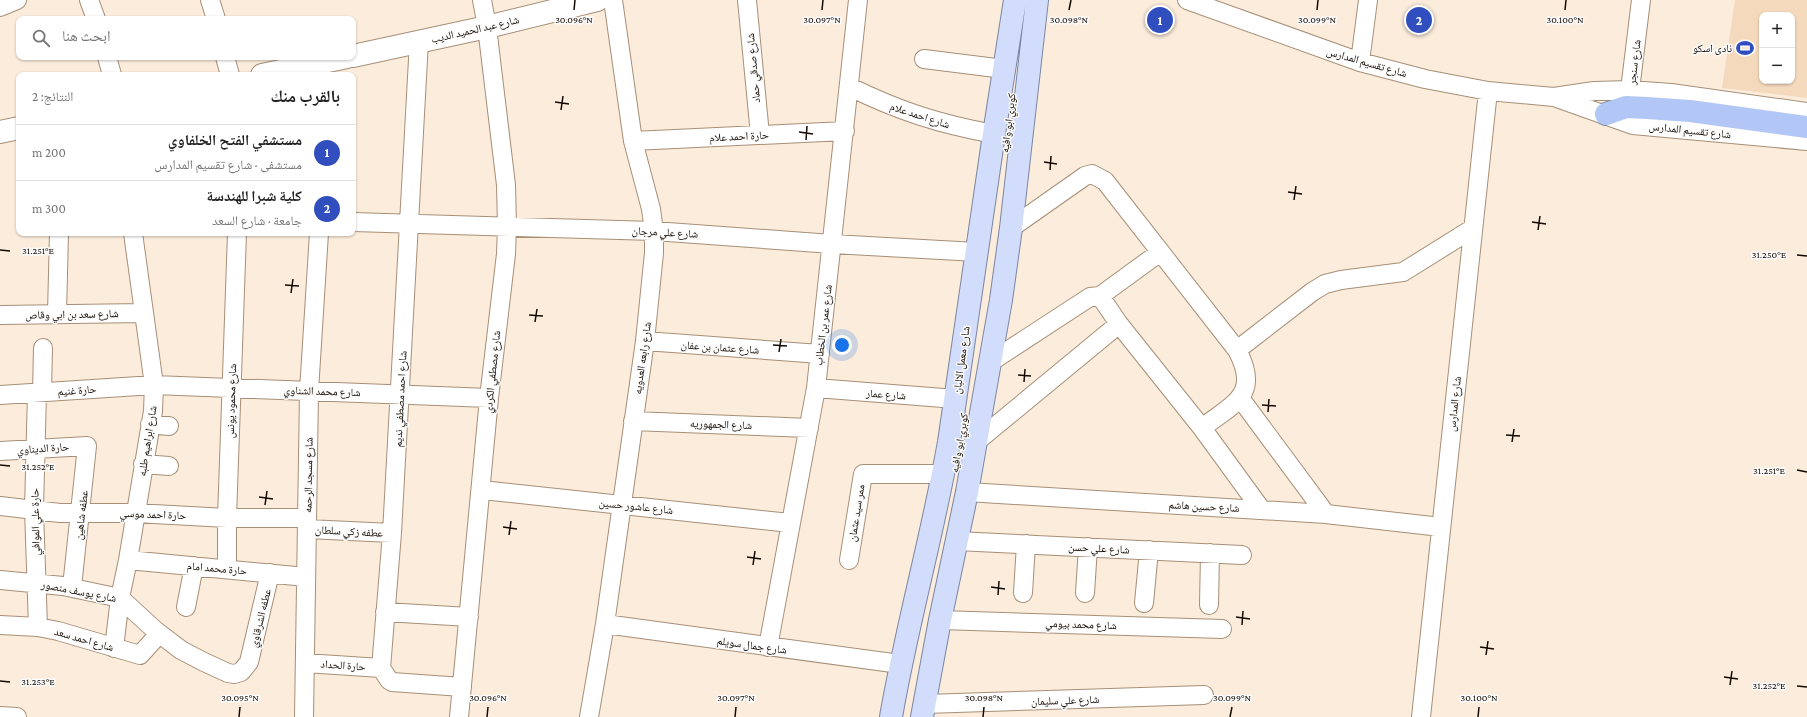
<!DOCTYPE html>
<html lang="ar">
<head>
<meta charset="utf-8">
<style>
	body { margin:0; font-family:"Crimson Pro","Noto Naskh Arabic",serif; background:#f6f6f6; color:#222; direction:rtl }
	.controls { position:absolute; right:12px; top:12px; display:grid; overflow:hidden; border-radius:8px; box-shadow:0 1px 3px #0004 }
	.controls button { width:36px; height:36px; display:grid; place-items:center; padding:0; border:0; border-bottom:1px solid #e0e0e0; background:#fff; color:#222; font:20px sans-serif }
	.you { position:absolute; left:842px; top:345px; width:14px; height:14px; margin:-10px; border:3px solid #fff; border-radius:50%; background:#1a73e8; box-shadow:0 0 0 6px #1a73e833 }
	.badge { display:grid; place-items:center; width:26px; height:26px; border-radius:50%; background:#304ebe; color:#fff; font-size:13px; font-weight:700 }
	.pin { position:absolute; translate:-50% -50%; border:2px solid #fff; box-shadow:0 1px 4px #0006 }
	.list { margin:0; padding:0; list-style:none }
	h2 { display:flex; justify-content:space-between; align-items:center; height:52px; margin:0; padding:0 16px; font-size:17px }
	h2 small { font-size:13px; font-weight:400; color:#767676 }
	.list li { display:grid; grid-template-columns:26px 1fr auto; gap:12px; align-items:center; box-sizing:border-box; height:56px; padding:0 16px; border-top:1px solid #e0e0e0 }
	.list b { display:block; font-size:15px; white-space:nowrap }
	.list p { margin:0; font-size:13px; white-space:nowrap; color:#767676 }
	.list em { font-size:13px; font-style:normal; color:#767676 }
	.icon { flex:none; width:22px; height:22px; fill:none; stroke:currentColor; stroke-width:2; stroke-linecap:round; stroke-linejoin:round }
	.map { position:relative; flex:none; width:1807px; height:717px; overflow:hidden; direction:ltr }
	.search { position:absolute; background:#fff; box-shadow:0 1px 3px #0004; left:16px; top:16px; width:340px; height:44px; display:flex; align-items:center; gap:10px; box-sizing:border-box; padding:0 14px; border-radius:8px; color:#767676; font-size:15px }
	.panel { position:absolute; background:#fff; box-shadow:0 1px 3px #0004; left:16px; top:72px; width:340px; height:164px; border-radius:8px; direction:rtl }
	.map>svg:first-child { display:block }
	.green { fill:#f4d9bd; fill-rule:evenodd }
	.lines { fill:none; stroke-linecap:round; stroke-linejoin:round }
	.street-casing { stroke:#a78f77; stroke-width:20 }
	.secondary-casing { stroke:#a78f77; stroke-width:24 }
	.primary-casing { stroke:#7b85a2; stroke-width:24 }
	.highway-casing { stroke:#7b85a2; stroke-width:24 }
	.street { stroke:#fff; stroke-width:18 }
	.secondary { stroke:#fff; stroke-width:22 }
	.primary { stroke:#d1ddfa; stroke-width:22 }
	.highway { stroke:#b3c7f7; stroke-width:22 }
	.ticks { fill:none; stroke:#120a03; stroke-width:1.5 }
	.labels { text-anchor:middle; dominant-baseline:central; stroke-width:3; stroke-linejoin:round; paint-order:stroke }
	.street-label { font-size:11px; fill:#120a03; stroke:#fcfcfc }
	.poi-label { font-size:11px; fill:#120a03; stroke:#fcfcfc; text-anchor:end }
	.ticks-label { font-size:10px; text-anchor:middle; fill:#120a03; stroke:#fcfcfc; stroke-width:3; stroke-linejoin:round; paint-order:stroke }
</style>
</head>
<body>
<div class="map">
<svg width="1807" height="717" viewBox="0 0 1807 717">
	<rect width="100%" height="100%" fill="#fbecdc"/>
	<path class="green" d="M1735,0H1807V98L1722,88ZM1762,15H1792V81H1762Z"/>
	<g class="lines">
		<g class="street-casing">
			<path id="street" d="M89,0L96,19
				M210,0L216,19
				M747,0L760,135
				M1187,0L1360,62L1425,79L1488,91L1554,97L1594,91L1630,90L1671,93L1807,112
				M0,7L17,0
				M419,41L392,533L381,668L389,680L392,682L462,687
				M107,57L112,75
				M225,57L230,75
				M924,59L1004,69
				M1360,62L1368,0
				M850,87C899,111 939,124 994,134
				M1557,98L1633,125L1807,141
				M1621,99L1630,90L1641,0
				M633,141L845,131
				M353,222L654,231L832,244L977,252
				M1011,228L1085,176L1092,174L1105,181L1237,350C1261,395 1234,403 1202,428
				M1100,296L1119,324L1202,428L1261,509
				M57,314L59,233
				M0,315L143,313
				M645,341L820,354
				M1237,350L1312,292L1325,284L1341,280L1403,272L1472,229
				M989,363L1090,297L1100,296L1159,253
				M816,388L956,399
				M37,392L34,510L38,627
				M42,392L43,348
				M0,395L154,385L489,398
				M1240,398L1326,514
				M633,421L809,428
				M150,424L169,426
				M976,442L1119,324
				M0,451L87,446L72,587
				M143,464L169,466
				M482,490L790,523
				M967,492L1326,514L1441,527
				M0,506L60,513H135L227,518H307
				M307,529L392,533
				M957,541L1242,555
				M128,560L306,577
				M849,560L863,474H943
				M227,569V518L237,233
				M0,580L63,586L120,598L156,631L181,650L204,662L228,673L234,674L241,672L249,662L270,573
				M1023,593L1026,544
				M1085,593L1088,547
				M1144,603L1149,550
				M1209,605L1210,553
				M186,607L194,566
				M385,612L469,617
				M940,620L1222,629
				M605,624L900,664
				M0,625L38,627L58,631L140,655L159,634
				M768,647L816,388L858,0
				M114,648L120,598L128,560L153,411L154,385L133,233
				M305,663L381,668
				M925,704L1204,695
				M0,716L17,717
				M304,717L309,391L319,233
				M459,717L489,398L506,254L507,226L506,185L487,27L482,0
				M589,717L605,624L645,341L654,253V231L651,209L633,141L613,0
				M1421,717L1488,91"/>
		</g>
		<g class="secondary-casing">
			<path id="secondary" d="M353,56L487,27L597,0
				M262,75L347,57
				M0,132L19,128"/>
		</g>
		<g class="primary-casing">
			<path id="primary" d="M891,717C907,624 933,534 949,442L994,134L1015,0
				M922,717L940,620L967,492L1001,300L1011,228L1037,0"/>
		</g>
		<g class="highway-casing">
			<path id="highway" d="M1606,114L1626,107L1647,108L1690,111L1807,127"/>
		</g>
		<use href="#street" class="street"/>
		<use href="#secondary" class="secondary"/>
		<use href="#primary" class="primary"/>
		<use href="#highway" class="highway"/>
	</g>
	<path class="ticks" d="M574,10L575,0M822,10L823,0M1069,10L1071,0M1317,10L1318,0M1565,10L1566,0M555,102L569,104M561,110L563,96M799,132L813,134M806,140L807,126M1044,162L1057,164M1050,170L1051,156M1288,192L1302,194M1294,200L1296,186M1532,222L1546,224M1538,230L1540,216M0,250L10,251M1797,255L1807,256M285,285L299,286M291,293L293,279M529,315L543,316M535,322L537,309M773,345L787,346M779,352L781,339M1018,375L1031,376M1024,382L1025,369M1262,405L1276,406M1268,412L1269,399M1506,435L1520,436M1512,442L1514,429M0,465L10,466M1797,470L1807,472M259,497L273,499M265,505L267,491M503,527L517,529M509,535L511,521M747,557L761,559M753,565L755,551M991,587L1005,589M998,595L999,581M1236,617L1250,619M1242,625L1243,611M1480,647L1494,649M1486,655L1488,641M1724,677L1738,679M0,681L10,682M1730,685L1732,671M1797,686L1807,687M239,717L240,707M487,717L488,707M735,717L736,707M983,717L984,707M1230,717L1232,707M1478,717L1479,707"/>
	<defs>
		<g id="stadium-bare" transform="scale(1.38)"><path d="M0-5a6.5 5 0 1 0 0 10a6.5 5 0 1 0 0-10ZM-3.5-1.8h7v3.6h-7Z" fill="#304ebe" stroke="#fcfcfc" stroke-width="2.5" paint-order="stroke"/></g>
	</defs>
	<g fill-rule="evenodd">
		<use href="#stadium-bare" x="1745" y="48"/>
	</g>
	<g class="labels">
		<g class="street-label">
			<text transform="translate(475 29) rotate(-13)">شارع عبد الحميد الديب</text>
			<text transform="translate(1367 62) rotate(16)">شارع تقسيم المدارس</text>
			<text transform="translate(1634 62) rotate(-83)">شارع سنجر</text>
			<text transform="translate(753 68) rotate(-95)">شارع صدقي حماد</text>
			<text transform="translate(920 115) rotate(18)">شارع احمد علام</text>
			<text transform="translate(1008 123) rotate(-83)">كوبري ابو وافيه</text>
			<text transform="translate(1690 130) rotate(6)">شارع تقسيم المدارس</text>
			<text transform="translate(739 136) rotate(-3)">حارة احمد علام</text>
			<text transform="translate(665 232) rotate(3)">شارع علي مرجان</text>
			<text transform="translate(72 314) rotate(-1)">شارع سعد بن ابي وقاص</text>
			<text transform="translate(823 325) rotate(-83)">شارع عمر بن الخطاب</text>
			<text transform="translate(720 347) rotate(4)">شارع عثمان بن عفان</text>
			<text transform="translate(642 358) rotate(-82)">شارع رابعه العدويه</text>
			<text transform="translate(961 360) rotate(-82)">شارع معمل الالبان</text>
			<text transform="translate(492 372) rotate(-84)">شارع مصطفي الكردي</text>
			<text transform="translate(77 390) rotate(-4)">حارة غنيم</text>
			<text transform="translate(322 391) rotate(2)">شارع محمد الشناوي</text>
			<text transform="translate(886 394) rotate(4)">شارع عمار</text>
			<text transform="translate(400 399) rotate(-87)">شارع احمد مصطفي نديم</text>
			<text transform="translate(231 401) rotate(-88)">شارع محمود يونس</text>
			<text transform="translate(1454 404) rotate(-84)">شارع المدارس</text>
			<text transform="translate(721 424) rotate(2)">شارع الجمهوريه</text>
			<text transform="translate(147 441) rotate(-81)">شارع ابراهيم طلبه</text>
			<text transform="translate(959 443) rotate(-80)">كوبري ابو وافيه</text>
			<text transform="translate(43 448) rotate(-4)">حارة الديناوي</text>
			<text transform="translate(308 475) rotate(-89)">شارع مسجد الرحمه</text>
			<text transform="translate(636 506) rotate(6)">شارع عاشور حسين</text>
			<text transform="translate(1204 506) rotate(3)">شارع حسين هاشم</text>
			<text transform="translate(856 513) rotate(-81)">ممر سيد عثمان</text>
			<text transform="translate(153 514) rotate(2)">حارة احمد موسي</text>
			<text transform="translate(81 515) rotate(-83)">عطفه شاهين</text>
			<text transform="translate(35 522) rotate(-91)">حارة علي الموافي</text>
			<text transform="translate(349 531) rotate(3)">عطفه زكي سلطان</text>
			<text transform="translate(1099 548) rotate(3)">شارع علي حسن</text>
			<text transform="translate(217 568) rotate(5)">حارة محمد امام</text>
			<text transform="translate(79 591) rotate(11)">شارع يوسف منصور</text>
			<text transform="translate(260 618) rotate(-76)">عطفه الشرقاوي</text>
			<text transform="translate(1081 624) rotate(2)">شارع محمد بيومي</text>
			<text transform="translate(84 639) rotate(16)">شارع احمد سعد</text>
			<text transform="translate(752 645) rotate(8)">شارع جمال سويلم</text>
			<text transform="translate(343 665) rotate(4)">حارة الحداد</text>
			<text transform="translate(1065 700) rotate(-2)">شارع علي سليمان</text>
		</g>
		<g class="poi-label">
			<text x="1732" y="48">نادى اسكو</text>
		</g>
	</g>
	<g class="ticks-label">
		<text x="574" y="23">30.096°N</text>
		<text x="822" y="23">30.097°N</text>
		<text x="1069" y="23">30.098°N</text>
		<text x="1317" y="23">30.099°N</text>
		<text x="1565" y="23">30.100°N</text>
		<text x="38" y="254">31.251°E</text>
		<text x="1769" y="258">31.250°E</text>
		<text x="38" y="470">31.252°E</text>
		<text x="1769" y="474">31.251°E</text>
		<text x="38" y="685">31.253°E</text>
		<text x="1769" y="689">31.252°E</text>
		<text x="240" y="701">30.095°N</text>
		<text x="488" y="701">30.096°N</text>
		<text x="736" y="701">30.097°N</text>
		<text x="984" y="701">30.098°N</text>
		<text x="1232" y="701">30.099°N</text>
		<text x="1479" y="701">30.100°N</text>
	</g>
</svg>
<div class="controls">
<button>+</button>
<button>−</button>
</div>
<div class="you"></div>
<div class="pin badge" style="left:1160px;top:20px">1</div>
<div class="pin badge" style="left:1419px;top:20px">2</div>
<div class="search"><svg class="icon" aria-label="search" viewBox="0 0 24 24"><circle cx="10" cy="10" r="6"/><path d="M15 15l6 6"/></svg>ابحث هنا</div>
<section class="panel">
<h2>بالقرب منك<small>النتائج: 2</small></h2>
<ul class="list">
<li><span class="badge">1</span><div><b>مستشفي الفتح الخلفاوي</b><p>مستشفى · شارع تقسيم المدارس</p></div><em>200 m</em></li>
<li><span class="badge">2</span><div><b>كلية شبرا للهندسة</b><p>جامعة · شارع السعد</p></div><em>300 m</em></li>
</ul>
</section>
</div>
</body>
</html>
